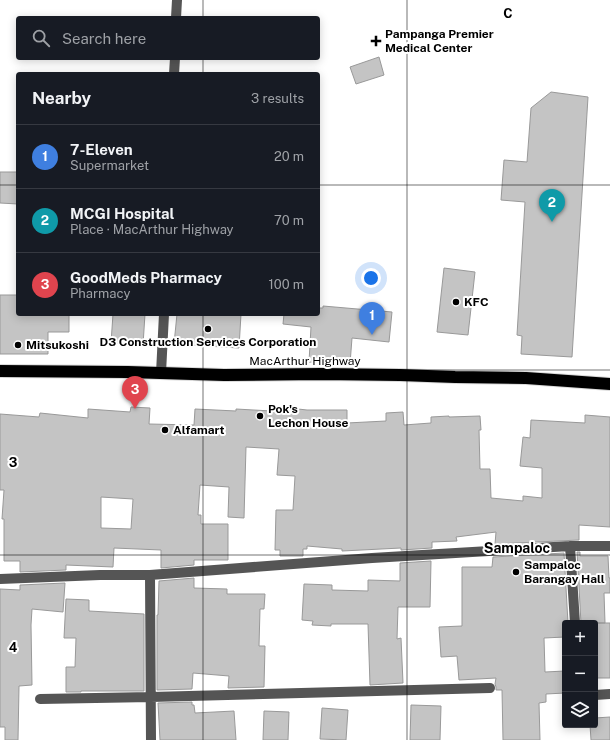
<!DOCTYPE html>
<html lang="en">
<head>
<meta charset="utf-8">
<style>
	body { margin:0; font-family:"Public Sans",sans-serif; background:#242831; color:#f1f3f6 }
	.controls { position:absolute; right:12px; bottom:12px; display:grid; overflow:hidden; border-radius:4px; box-shadow:0 2px 10px #0003 }
	.controls button { width:36px; height:36px; display:grid; place-items:center; padding:0; border:0; border-bottom:1px solid #363941; background:#171b24; color:#f1f3f6; font:20px sans-serif }
	.you { position:absolute; left:371px; top:278px; width:14px; height:14px; margin:-10px; border:3px solid #fff; border-radius:50%; background:#1a73e8; box-shadow:0 0 0 6px #1a73e833 }
	.badge { display:grid; place-items:center; width:26px; height:26px; border-radius:50%; background:#858687; color:#fff; font-size:13px; font-weight:700 }
	.pin { position:absolute; translate:-50% -33px; filter:drop-shadow(0 1px 2px #0008) }
	.pin::after { content:''; position:absolute; top:21px; width:14px; height:12px; background:inherit; clip-path:polygon(0 0,100% 0,50% 100%) }
	.list { margin:0; padding:0; list-style:none }
	h2 { display:flex; justify-content:space-between; align-items:center; height:52px; margin:0; padding:0 16px; font-size:17px }
	h2 small { font-size:13px; font-weight:400; color:#9ea1a6 }
	.list li { display:grid; grid-template-columns:26px 1fr auto; gap:12px; align-items:center; box-sizing:border-box; height:64px; padding:0 16px; border-top:1px solid #363941 }
	.list b { display:block; font-size:15px; white-space:nowrap }
	.list p { margin:0; font-size:13px; white-space:nowrap; color:#9ea1a6 }
	.list em { font-size:13px; font-style:normal; color:#9ea1a6 }
	.icon { flex:none; width:22px; height:22px; fill:none; stroke:currentColor; stroke-width:2; stroke-linecap:round; stroke-linejoin:round }
	.map { position:relative; flex:none; width:610px; height:740px; overflow:hidden }
	.search { position:absolute; background:#171b24; box-shadow:0 2px 10px #0003; left:16px; top:16px; width:304px; height:44px; display:flex; align-items:center; gap:10px; box-sizing:border-box; padding:0 14px; border-radius:4px; color:#9ea1a6; font-size:15px }
	.panel { position:absolute; background:#171b24; box-shadow:0 2px 10px #0003; left:16px; top:72px; width:304px; height:244px; border-radius:4px }
	.map>svg:first-child { display:block }
	.building { fill:#c4c4c4; stroke:#999; fill-rule:evenodd }
	.lines { fill:none; stroke-linecap:round; stroke-linejoin:round }
	.highway-casing { stroke:#dbdbdb; stroke-width:14 }
	.minor { stroke:#555; stroke-width:10 }
	.highway { stroke:#000; stroke-width:12 }
	.grid { fill:none; stroke:#000; stroke-width:1; stroke-opacity:0.55 }
	.poi-dot { fill:#000; stroke:#fff; stroke-width:1.5 }
	.labels { text-anchor:middle; dominant-baseline:central; stroke-width:4; stroke-linejoin:round; paint-order:stroke }
	.poi-label { font-size:12px; font-weight:bold; fill:#000; stroke:#fff; text-anchor:start }
	.street-label { font-size:12px; fill:#000; stroke:#fff }
	.quarter-label { font-size:14px; font-weight:bold; fill:#000; stroke:#fff }
	.grid-label { font-size:13px; text-anchor:middle; font-weight:bold; fill:#000; stroke:#fff; stroke-width:4; stroke-linejoin:round; paint-order:stroke }
</style>
</head>
<body>
<div class="map">
<svg width="610" height="740" viewBox="0 0 610 740">
	<rect width="100%" height="100%" fill="#fff"/>
	<path class="building" d="M379,57L384,75L356,84L350,67Z
		M551,92L588,97L572,357L521,354L522,336L517,335L525,202L501,200L504,160L527,162L531,108Z
		M0,172H18V204L0,203Z
		M444,268L475,272L468,335L437,332Z
		M0,295H18V314H69V332H48V354H0Z
		M323,306L392,312L389,342L352,338L350,364L309,362L311,327L283,324L284,314H318V308H323Z
		M113,314H145L143,345L111,343Z
		M177,314H241L239,348L174,344Z
		M131,407L150,408L149,424L194,425L195,409L236,411V409L289,412V408L307,410H347V423L386,421V413L403,412L404,425L431,423V417L449,416V417L480,416L481,430H479L480,469H490L491,498L523,501V496L542,498V468L520,466L523,437L530,438L531,420L585,423V415L610,417V527L579,525V540L495,544L496,532L456,537L457,541L432,542V548L401,550V548L342,551V549L307,546V549H303V556H280V550H275L276,510H293L295,476L277,475L279,449L246,447L244,518L228,517L229,487L200,485L198,515H201V524H228V560H194V565L161,568V550L114,548L113,567L66,565V570L20,572V561H4V519H2L4,490H0V414L39,417L40,413L88,418V409L130,412ZM101,497L133,499L131,529L101,528Z
		M577,552H580V556H608L609,578H610V593H604L605,623H581Z
		M564,553L568,623H565V637L544,638L545,672L565,671V693L546,694V702L539,703L540,740H503L502,690H496V687L495,684L496,678L459,680L457,656L441,657L439,627L462,626V567H492L493,557Z
		M431,561L430,607H398L397,639L401,638L403,683L370,685L368,624H331V626L312,625L313,621L302,620L304,584L332,585V590L368,591V580L400,581V563Z
		M194,578V588L227,589V594H265L264,609H260L259,646H265L264,687L228,688L229,676L193,673L192,689L157,690V615H158L159,581Z
		M65,583L63,612L32,609L31,625L32,685L19,686L18,740H5V727H0V589L20,590V585Z
		M66,599L89,600V611L144,614V691H81V692H66V667H75L76,638H64Z
		M595,623H610V678H595Z
		M192,702V705H194L195,713L234,711L236,740H160L158,703Z
		M411,705L441,706L440,740H410Z
		M322,708L348,710L346,740L320,739Z
		M264,711L289,712L288,740H263Z
		M610,717V740H591L590,725H595V718Z"/>
	<g class="lines">
		<g class="highway-casing">
			<path id="highway" d="M0,371L128,372L224,375L321,374L400,375L455,377L526,378L610,384"/>
		</g>
		<path class="minor" d="M176,18L177,0
			M174,74L175,58
			M161,373L164,314
			M570,546L575,623
			M150,575L151,740
			M0,579L100,575H150L372,558L570,546H610
			M595,695L610,694
			M40,699L151,697L490,688"/>
		<use href="#highway" class="highway"/>
	</g>
	<path class="grid" d="M203,0V18M407,0V740M203,58V74M0,185H18M318,185H610M203,314V740M0,370H610M0,555H610"/>
	<g class="poi-dot">
		<path d="M374 35h4v4h4v4h-4v4h-4v-4h-4v-4h4z"/>
		<circle cx="456" cy="302" r="4"/>
		<circle cx="208" cy="329" r="4"/>
		<circle cx="18" cy="345" r="4"/>
		<circle cx="260" cy="416" r="4"/>
		<circle cx="165" cy="430" r="4"/>
		<circle cx="516" cy="572" r="4"/>
	</g>
	<g class="labels">
		<g class="poi-label">
			<text x="385" y="34">Pampanga Premier<tspan x="385" dy="14">Medical Center</tspan></text>
			<text x="464" y="302">KFC</text>
			<text x="208" y="342" text-anchor="middle">D3 Construction Services Corporation</text>
			<text x="26" y="345">Mitsukoshi</text>
			<text x="268" y="409">Pok's<tspan x="268" dy="14">Lechon House</tspan></text>
			<text x="173" y="430">Alfamart</text>
			<text x="524" y="565">Sampaloc<tspan x="524" dy="14">Barangay Hall</tspan></text>
		</g>
		<g class="street-label">
			<text x="305" y="361">MacArthur Highway</text>
		</g>
		<g class="quarter-label">
			<text x="517" y="548">Sampaloc</text>
		</g>
	</g>
	<g class="grid-label">
		<text x="508" y="18">C</text>
		<text x="13" y="467">3</text>
		<text x="13" y="652">4</text>
	</g>
</svg>
<div class="controls">
<button>+</button>
<button>−</button>
<button><svg class="icon" aria-label="layers" viewBox="0 0 24 24"><path d="M12 4l9 5-9 5-9-5zM3 14l9 5 9-5"/></svg></button>
</div>
<div class="you"></div>
<div class="pin badge" style="left:372px;top:335px;background:#3f7fe0">1</div>
<div class="pin badge" style="left:552px;top:222px;background:#0f9aa8">2</div>
<div class="pin badge" style="left:135px;top:409px;background:#e0444e">3</div>
<div class="search"><svg class="icon" aria-label="search" viewBox="0 0 24 24"><circle cx="10" cy="10" r="6"/><path d="M15 15l6 6"/></svg>Search here</div>
<section class="panel">
<h2>Nearby<small>3 results</small></h2>
<ul class="list">
<li><span class="badge" style="background:#3f7fe0">1</span><div><b>7-Eleven</b><p>Supermarket</p></div><em>20 m</em></li>
<li><span class="badge" style="background:#0f9aa8">2</span><div><b>MCGI Hospital</b><p>Place · MacArthur Highway</p></div><em>70 m</em></li>
<li><span class="badge" style="background:#e0444e">3</span><div><b>GoodMeds Pharmacy</b><p>Pharmacy</p></div><em>100 m</em></li>
</ul>
</section>
</div>
</body>
</html>
